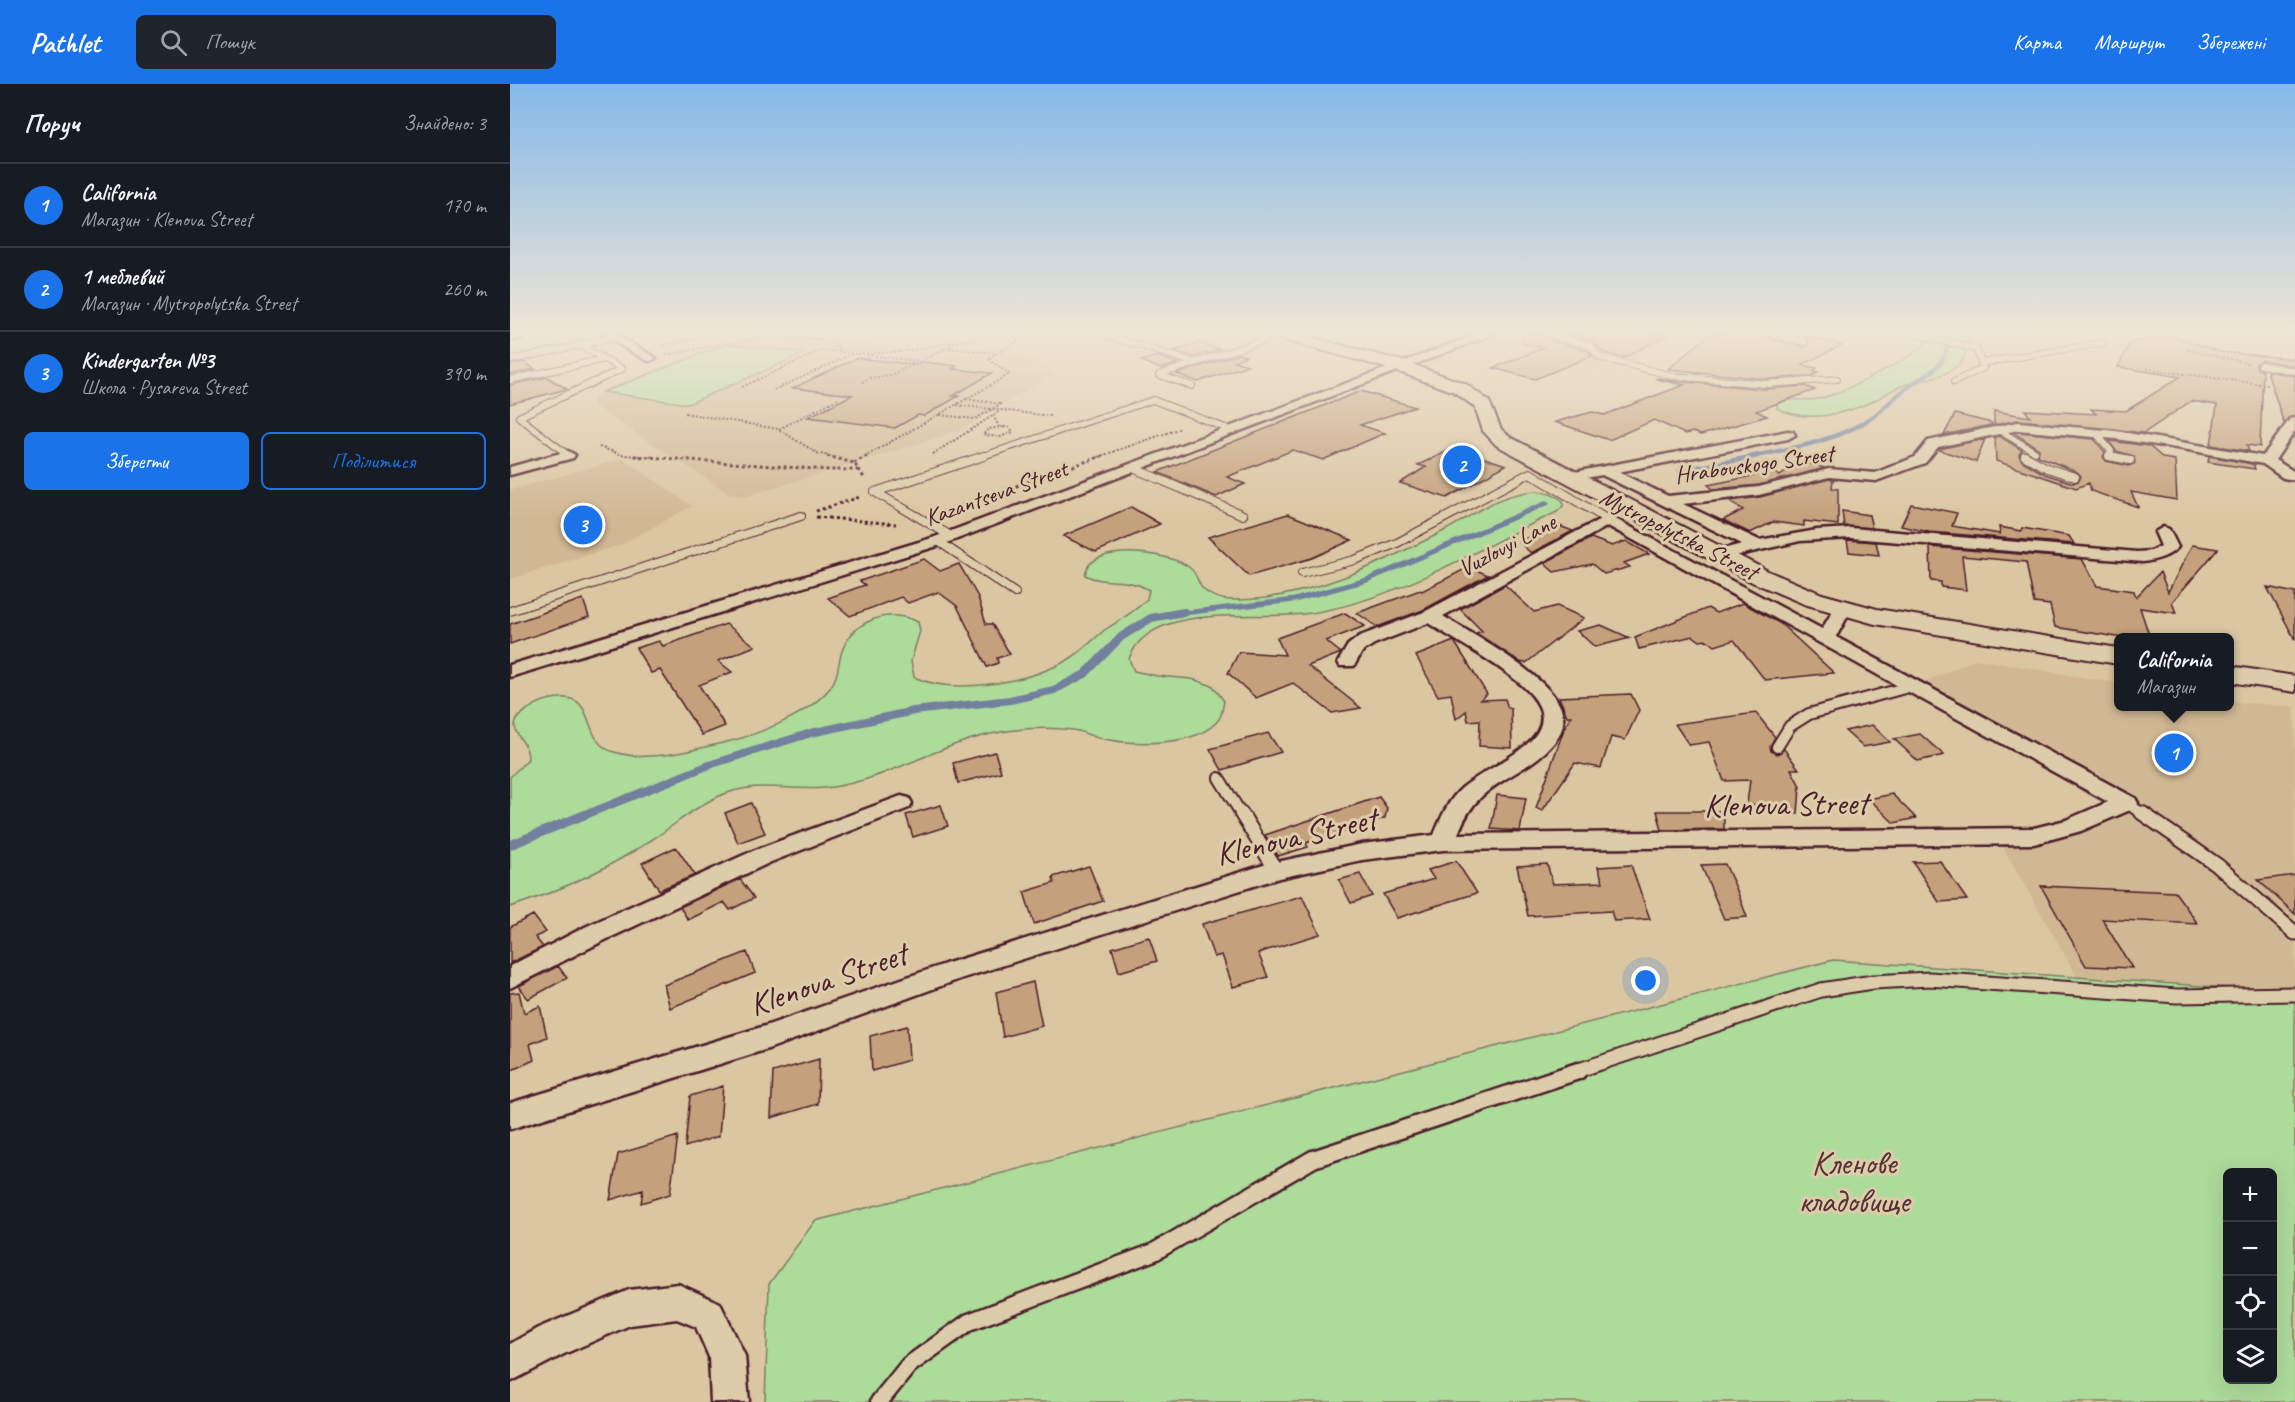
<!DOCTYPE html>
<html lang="uk">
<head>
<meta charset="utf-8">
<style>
	body { margin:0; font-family:Caveat,sans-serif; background:#20242c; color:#f1f3f6 }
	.controls { position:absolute; right:18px; bottom:18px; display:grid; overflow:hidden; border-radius:9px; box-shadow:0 6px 24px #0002 }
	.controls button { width:54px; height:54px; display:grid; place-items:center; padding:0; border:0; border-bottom:2px solid #363941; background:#171b24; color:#f1f3f6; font:30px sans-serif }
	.you { position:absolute; left:1136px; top:897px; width:21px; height:21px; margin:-15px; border:4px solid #fff; border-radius:50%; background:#1a73e8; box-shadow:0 0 0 9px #1a73e833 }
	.badge { display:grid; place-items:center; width:39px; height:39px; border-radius:50%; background:#1a73e8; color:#fff; font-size:20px; font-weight:700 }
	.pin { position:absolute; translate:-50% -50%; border:3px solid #fff; box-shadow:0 2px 6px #0006 }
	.popup { position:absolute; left:1604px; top:549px; width:120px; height:78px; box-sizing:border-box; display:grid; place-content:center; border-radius:9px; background:#171b24; filter:drop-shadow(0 2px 4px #0005); font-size:20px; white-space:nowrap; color:#9ea1a6 }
	.popup b { font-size:22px; color:#f1f3f6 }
	.popup::after { content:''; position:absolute; left:50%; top:100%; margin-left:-12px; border:12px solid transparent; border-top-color:#171b24 }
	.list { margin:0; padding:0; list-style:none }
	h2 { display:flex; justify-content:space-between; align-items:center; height:78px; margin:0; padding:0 24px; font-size:26px }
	h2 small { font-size:20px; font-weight:400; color:#9ea1a6 }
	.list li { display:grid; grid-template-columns:39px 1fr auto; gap:18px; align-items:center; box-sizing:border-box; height:84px; padding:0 24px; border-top:2px solid #363941 }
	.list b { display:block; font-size:22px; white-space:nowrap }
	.list p { margin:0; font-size:20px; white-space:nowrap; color:#9ea1a6 }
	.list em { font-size:20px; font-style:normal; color:#9ea1a6 }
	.actions { display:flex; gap:12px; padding:18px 24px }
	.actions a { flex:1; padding:14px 0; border:2px solid #1a73e8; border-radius:9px; text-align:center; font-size:21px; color:#1a73e8 }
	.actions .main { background:#1a73e8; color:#fff }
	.icon { flex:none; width:33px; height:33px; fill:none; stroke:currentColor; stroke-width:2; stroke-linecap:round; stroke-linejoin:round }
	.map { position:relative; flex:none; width:1785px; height:1318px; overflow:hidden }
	header { display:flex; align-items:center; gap:36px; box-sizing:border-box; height:84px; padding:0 30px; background:#1a73e8; color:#fff }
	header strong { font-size:28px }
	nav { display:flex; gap:33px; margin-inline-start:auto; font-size:21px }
	.search { width:420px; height:54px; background:#20242c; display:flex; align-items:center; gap:15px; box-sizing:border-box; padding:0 21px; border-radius:9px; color:#9ea1a6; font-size:22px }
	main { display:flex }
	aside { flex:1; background:#171b24 }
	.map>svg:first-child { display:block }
	.built { fill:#d1b894 }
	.green { fill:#addb9a; stroke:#7c7d62; stroke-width:1.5; fill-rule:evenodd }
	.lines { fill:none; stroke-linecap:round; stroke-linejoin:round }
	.stream-far3 { stroke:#72809e; stroke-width:4.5 }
	.stream-far2 { stroke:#72809e; stroke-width:5 }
	.stream-far1 { stroke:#72809e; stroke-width:8 }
	.stream { stroke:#72809e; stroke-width:9 }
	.building { fill:#c4a17b; stroke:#4a1f2b; stroke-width:1.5 }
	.service-far4-casing { stroke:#4a1f2b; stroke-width:8 }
	.service-far3-casing { stroke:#4a1f2b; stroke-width:10 }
	.service-far2-casing { stroke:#4a1f2b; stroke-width:14 }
	.service-far1-casing { stroke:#4a1f2b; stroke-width:17 }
	.service-casing { stroke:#4a1f2b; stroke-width:21 }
	.minor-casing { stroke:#4a1f2b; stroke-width:5 }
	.secondary-casing { stroke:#4a1f2b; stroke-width:4 }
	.trunk-casing { stroke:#4a1f2b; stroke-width:5 }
	.path-far1 { stroke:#4a1f2b; stroke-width:2; stroke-dasharray:2 2; stroke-linecap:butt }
	.path { stroke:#4a1f2b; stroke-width:3; stroke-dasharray:3 3; stroke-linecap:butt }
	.service-far4 { stroke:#ddcca9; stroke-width:6 }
	.service-far3 { stroke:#ddcca9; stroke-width:8 }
	.service-far2 { stroke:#ddcca9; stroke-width:10 }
	.service-far1 { stroke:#ddcca9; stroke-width:13 }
	.service { stroke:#ddcca9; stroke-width:16 }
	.minor { fill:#ddcca9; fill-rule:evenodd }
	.secondary { fill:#ddcca9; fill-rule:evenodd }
	.trunk { fill:#ddcca9; fill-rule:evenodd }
	.labels { text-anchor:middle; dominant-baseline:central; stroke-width:6; stroke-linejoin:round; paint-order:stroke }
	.far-street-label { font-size:24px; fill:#4a1f2b; stroke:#ddcca9 }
	.near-street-label { font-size:33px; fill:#4a1f2b; stroke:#ddcca9 }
	.near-park-label { font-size:33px; fill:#543236; stroke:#ddcca9 }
</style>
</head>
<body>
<header>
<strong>Pathlet</strong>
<div class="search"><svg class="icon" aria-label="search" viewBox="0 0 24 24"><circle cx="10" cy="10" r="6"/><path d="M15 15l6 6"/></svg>Пошук</div>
<nav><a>Карта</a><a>Маршрут</a><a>Збережені</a></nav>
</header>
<main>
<aside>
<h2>Поруч<small>Знайдено: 3</small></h2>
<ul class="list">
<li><span class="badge">1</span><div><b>California</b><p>Магазин · Klenova Street</p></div><em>170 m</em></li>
<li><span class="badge">2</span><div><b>1 меблевий</b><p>Магазин · Mytropolytska Street</p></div><em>260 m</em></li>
<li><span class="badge">3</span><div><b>Kindergarten №3</b><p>Школа · Pysareva Street</p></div><em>390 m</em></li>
</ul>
<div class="actions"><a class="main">Зберегти</a><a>Поділитися</a></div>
</aside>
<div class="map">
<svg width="1785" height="1318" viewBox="0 0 1785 1318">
	<rect width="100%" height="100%" fill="#dbc6a2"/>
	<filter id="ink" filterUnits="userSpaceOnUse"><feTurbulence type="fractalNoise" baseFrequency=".0167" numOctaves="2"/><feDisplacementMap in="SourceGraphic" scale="12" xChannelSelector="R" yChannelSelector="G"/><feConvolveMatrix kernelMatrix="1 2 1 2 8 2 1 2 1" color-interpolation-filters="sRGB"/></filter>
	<g filter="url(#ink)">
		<path class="built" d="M779,250H799L889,274L955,250L1173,251L1093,290L974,261L910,285Z
			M255,252H282L408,266L437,262L511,270L543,290L449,347L238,412L220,410L84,322L82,318L89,308L214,259Z
			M113,375L182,422L110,461L0,495V406Z
			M1465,575L1608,599V622H1720V617L1785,623V905L1765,907L1568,894L1491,760L1527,759L1570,748L1634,720L1415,598Z"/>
		<path class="green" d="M36,250H66L79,258L0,275V258Z
			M1426,250H1462L1455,259C1461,293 1411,294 1389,303C1381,306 1373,312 1365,316C1337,330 1296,340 1267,324V320C1279,312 1294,318 1308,315C1334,309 1410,271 1426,250Z
			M216,260L295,269L178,320L93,308Z
			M1025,407C1036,408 1044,410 1053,417V422L1047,428C966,465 885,518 794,530C746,536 639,517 619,575L624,587L647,592L682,595L703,602L714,617C713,622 712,631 709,635C688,664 620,661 589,654C580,652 572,647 563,646C538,643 515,644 491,648C432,658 382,694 323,703C280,710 252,693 207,713C183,724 165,741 143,755C99,784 50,807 0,823V693L18,675C18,657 6,655 5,642C5,635 13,629 18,625C27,619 38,615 48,614C88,609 70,659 104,668C136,678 176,668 208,660C242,653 298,632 320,604C328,594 328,581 331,570C341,537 378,523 408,538L410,547L401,577L404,593C444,612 518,598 556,577C571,569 583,555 596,545C611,535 625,528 637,515L639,506C616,492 596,502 575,491C579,457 661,468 680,484C685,488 687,494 689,499C695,512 711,516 724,516C796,516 867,481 930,449C966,431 981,412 1025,407Z
			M1323,876L1764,907L1785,905V1318H255L259,1200L305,1137ZM1718,1088H1762V1296H1718Z"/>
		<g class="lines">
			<path class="stream-far3" d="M1240,373C1279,365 1323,358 1358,336C1371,328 1381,316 1393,307C1422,284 1433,291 1440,250"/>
			<path class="stream-far2" d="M1170,387L1247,372
				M665,530L784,516L857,496L1037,419"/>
			<path class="stream-far1" d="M75,731L202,680L301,649L404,627L500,616L544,606L575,590L611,553L641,534L674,528"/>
			<path class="stream" d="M0,761L79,729"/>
		</g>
		<path class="building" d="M1013,250H1034L1038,255L1078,267L1082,272L1025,295L983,284L1033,264L1012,259Z
			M1060,250H1159L1113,274L1092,268L1083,257Z
			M1200,250H1253L1261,255L1294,263L1298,262L1299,255L1291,251L1332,261L1292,281L1307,284L1303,287L1308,288L1302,292L1256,295L1158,285Z
			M1661,252L1711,268L1785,275V282L1752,276L1746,280L1747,285L1753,287L1750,363L1737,361L1739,367L1701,361L1707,321L1681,317L1634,349L1508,336L1484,341V327L1520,333L1515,326L1586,330L1581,325L1616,327L1670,293L1608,283L1621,258Z
			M688,259L710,265L685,273L664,267Z
			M728,270L736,272L724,277L738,281L688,298L667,290Z
			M647,272L668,279L651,285L631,277Z
			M347,274L407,281L413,278L447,282L442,285L482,289L443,312H449L414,332L408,331L385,344L298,333L342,311L283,304Z
			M14,278L25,285L0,291V281Z
			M1757,287L1785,292V332L1778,334L1774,340Z
			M37,293L57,305L0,320V301Z
			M1148,294L1162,297L1256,305L1295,302L1305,306L1246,327L1257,332L1191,351L1183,348L1175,350L1144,336L1099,356L1045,338L1082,328L1094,331L1174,301L1146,295Z
			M851,307L905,323L850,341L875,349L813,376L783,366L717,393L735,400L706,413L647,388Z
			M1445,330L1482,339L1481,341L1434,351Z
			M1508,348L1584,355L1595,368L1593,373L1596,377L1619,382L1625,379L1624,372L1606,367L1599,357L1639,362L1653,374L1665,376L1667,416L1621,408L1628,423L1581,407L1579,399L1566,404L1486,377L1485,353L1489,352L1512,366L1509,371L1512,377L1535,390L1563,399L1569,397L1571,392L1567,388L1528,372L1529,365L1504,349Z
			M1475,355L1466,378L1429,366V365Z
			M944,364L996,381L937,414L890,399L916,383L908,381Z
			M1699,372L1743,380L1745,385L1698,378Z
			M1289,377L1315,384L1249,401L1203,405L1198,401L1263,388L1270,392Z
			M1319,395L1323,396L1322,404L1328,405V441L1294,437V442L1263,438L1240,449L1213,436L1233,426L1220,417L1250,413Z
			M1401,420L1447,429L1442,442L1490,450L1489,443L1512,447V444L1559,452L1564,460L1419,448L1391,442Z
			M621,423L650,440L586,468L553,452Z
			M1332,427L1359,431L1362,444L1334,442Z
			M778,430L842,456L802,474L739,492L698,453Z
			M1044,440L1063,447L1021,469L1009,458Z
			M1081,454L1102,462L1116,457L1139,470L1114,479L1120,483L1094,490L1082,480L1044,488L1034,479Z
			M1337,456L1366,458L1369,471L1339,468Z
			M1682,461L1708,465L1662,518L1666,529L1630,524L1640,554H1613L1545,543L1540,521L1524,519L1516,478L1452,472L1456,506L1431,503V498L1421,497L1420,463L1572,475L1587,502L1624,507L1626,513L1650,488L1658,508Z
			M414,475L430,487L449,480L468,513L476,540H482L500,570L487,574L488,579L477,583L447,522L428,508L398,519L391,513L340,532L318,514L355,501L350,497Z
			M959,483L978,491L913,526L867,543L847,529L910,506L912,507Z
			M995,501L1024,528L1047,522L1074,534L1016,579L1010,578L966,549L972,547L950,525Z
			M1757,503L1785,509V556Z
			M73,515L79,533L0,560V540Z
			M1233,519L1271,540L1324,589L1255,596L1224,556L1205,562L1197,556L1190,557L1183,552L1129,565L1125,553L1198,524L1206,529Z
			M835,529L855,542L816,557L831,569L798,582L851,624L822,629L783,599L746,614L718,589L729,568L775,571L767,554Z
			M216,540L245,562L208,577L222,588L189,601L215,642L192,651L150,586L141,589L126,564L149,557L153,562Z
			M1091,541L1120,554L1085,563L1067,547Z
			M944,557L977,610L970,616L995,615L998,624H1001L1002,664L969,662L970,636L958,637L956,627L946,635L941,610L928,612L906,572Z
			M1121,610L1129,626L1115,656L1101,653L1091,684L1065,679L1032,727L1026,724L1054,645L1061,632H1057L1049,613Z
			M1246,629L1265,653L1260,662L1261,667L1267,670L1274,665L1289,685H1281L1290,702L1288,730L1237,720L1240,696L1214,697L1199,658L1179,661L1165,640Z
			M1362,641L1380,658L1353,663L1335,647Z
			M758,649L771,668L712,686L700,665Z
			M1410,650L1434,671L1408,677L1384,655Z
			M485,668L491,688L448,699L443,679Z
			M1382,710L1406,734L1384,739L1359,715Z
			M987,711L1016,714L1010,747L981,745Z
			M869,713L877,724L875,734L796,759L798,763L768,772L755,751Z
			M241,719L255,749L228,759L215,729Z
			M431,721L438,742L403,753L396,731Z
			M1147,727H1214V745L1152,746Z
			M166,763L185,791L149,806L132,779Z
			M946,777L967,809L887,834L873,810L924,795L918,786Z
			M1430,777L1457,816L1429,818L1403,778Z
			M1037,780L1043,800L1093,798L1088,783L1121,781L1140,835L1104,837L1101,827L1018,832L1007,782Z
			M1215,780L1226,804L1237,833L1214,835L1191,781Z
			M579,782L593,817L524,840L514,808L544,799L543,793Z
			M850,790L862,812L841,819L829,796Z
			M1785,791V830L1748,796Z
			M230,795L244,814L220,826L214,818L178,836L170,823Z
			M1531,802L1665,808L1688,840L1592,835L1622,884L1576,882Z
			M792,812L810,850L748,869L758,893L723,903L712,871L704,873L692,840Z
			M23,831L36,848L25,853L33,863L0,879V843Z
			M639,853L647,877L609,888L602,864Z
			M237,868L245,889L160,924L154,901Z
			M48,882L57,894L18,915L9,902Z
			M523,898L532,942L493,953L486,908Z
			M9,908L14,929L30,922L37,953L20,960L24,976L0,987V909Z
			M397,942L399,976L362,987L360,952Z
			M309,975L308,1020L261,1034L263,988Z
			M213,1002L209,1052L175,1063L180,1012Z
			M168,1052L160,1110L131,1119L133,1106L100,1116L108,1070Z"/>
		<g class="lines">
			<g class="service-far4-casing">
				<path id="service-far4" d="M592,250L686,279
					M1039,250L1081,262L1089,273L1163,292L1256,300L1327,295
					M1262,250L1295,258
					M1403,250L1466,265L1473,284L1444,298
					M70,261L112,285
					M0,276L103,254
					M1471,279L1593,259
					M1751,281L1785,287
					M649,291L769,251
					M649,291L682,302
					M0,296L94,275
					M1487,345L1525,368
					M1586,349L1601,367L1599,373H1601
					M58,371L9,333L112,285
					M1514,371L1518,373
					M470,373L643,316L723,347"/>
			</g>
			<g class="service-far3-casing">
				<path id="service-far3" d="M1515,372L1537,384L1565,393
					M1599,372L1620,376
					M623,384L733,431
					M365,408L474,372
					M365,408L441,452
					M428,457L505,509
					M792,489L845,476L887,459L1020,389L1098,436
					M0,527L291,432"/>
			</g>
			<g class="service-far2-casing">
				<path id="service-far2" d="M1267,663L1280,642L1299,630L1402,602
					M709,694L732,731
					M1617,719L1634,731"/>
			</g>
			<g class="service-far1-casing">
				<path id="service-far1" d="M731,729L766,786
					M1632,729L1707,781L1785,849
					M1063,988L1311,906L1363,898L1419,895L1667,912L1785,910"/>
			</g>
			<g class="service-casing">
				<path id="service" d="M369,1318L399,1281L459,1238L644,1168L803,1075L1068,987"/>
			</g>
			<g class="minor-casing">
				<path id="minor" d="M91,250H105L146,274L140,277L136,276Z
					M968,250H984L434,460L0,593V581L422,454Z
					M1785,334V347L1765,376L1785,388V396L1773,394L1753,380L1673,365L1606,355L1508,346L1428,363L1415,379L1366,397L1319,393L1249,411L1173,420L1249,456L1307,446L1341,444L1627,468L1641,467L1651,462L1645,448L1653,443L1659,445L1668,463C1659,473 1646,476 1633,478L1341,454L1290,457L1207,476L1201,474L1199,471L1201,468L1232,460L1092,391L1059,397L1052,393L1054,390L1278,347L1283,348L1285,351L1278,355L1108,388L1158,412L1249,403L1319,385L1365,389L1405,373L1418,357L1508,338L1606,347L1753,372L1780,335Z
					M58,367L65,371L63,374L0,391V383Z
					M1098,431L1312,545L1327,520H1339L1342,524L1326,553L1625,714L1628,719L1625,724L1571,747L1524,760L933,766L852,776L769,794L453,894L258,965L0,1045V1019L255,942L435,880L757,780L852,760L924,751C931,734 938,716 952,704C988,674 1074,650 1007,597C980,575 948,558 918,539L864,560L852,568L844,582H830L828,578L838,561L850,552L914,528ZM1098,442L1598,718L1556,736L1524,744L948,750C964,708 986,702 1021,679C1035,669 1056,652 1053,632C1049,596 963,551 933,532Z
					M391,712L399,714L402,719L399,724L261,778L93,857L0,904V882L75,843L245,766Z
					M168,1200L210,1219L235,1272L239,1318H201L199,1273L186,1243L167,1235L120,1241L54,1270L0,1298V1260L28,1244L119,1206Z"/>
			</g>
			<g class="secondary-casing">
				<path id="secondary" d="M761,250H788L896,278L956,300L979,317L991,345L1000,353L1260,488L1312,510L1367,525L1608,564V580L1365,540L1294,520L1242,498L986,361L973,347L965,323L944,308L884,286L763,253Z
					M1720,582L1785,592V608L1720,598Z"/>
			</g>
			<g class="trunk-casing">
				<path id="trunk" d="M0,250H14L12,254L0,257Z"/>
			</g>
			<path class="path-far1" d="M150,262L195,252
				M439,264L485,269
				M1677,266L1738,279
				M156,271L255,252L325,256L331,268
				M357,271L408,277
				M1637,285L1758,301
				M352,298L359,294L381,291L443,261
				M232,303L312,266L341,269
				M264,306L343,270L390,268L489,250
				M456,315L490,320
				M447,321L541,332
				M175,329L268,345L307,369L323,373
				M430,331L465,335L491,320
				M483,331L489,343
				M494,343L501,344L503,348L490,353L473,351L478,345Z
				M269,345L329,314
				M89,363L113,371L144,373
				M423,370L490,327
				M354,373L500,290L478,275L519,250
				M588,373L671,344"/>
			<path class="path" d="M124,372L319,386H349
				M317,372L344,379L355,395
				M344,379L357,372
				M306,427L350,413
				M432,428L592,372
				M306,433L386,440"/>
			<use href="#service-far4" class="service-far4"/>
			<use href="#service-far3" class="service-far3"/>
			<use href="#service-far2" class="service-far2"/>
			<use href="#service-far1" class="service-far1"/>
			<use href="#service" class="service"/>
			<use href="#minor" class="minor"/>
			<use href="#secondary" class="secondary"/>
			<use href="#trunk" class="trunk"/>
		</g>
	</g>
	<linearGradient id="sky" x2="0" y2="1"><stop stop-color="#83b9e9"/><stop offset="0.57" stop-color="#efe5d5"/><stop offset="1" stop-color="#efe5d5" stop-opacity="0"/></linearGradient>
	<rect width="1785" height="435" fill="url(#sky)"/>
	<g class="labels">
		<g class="far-street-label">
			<text transform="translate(1244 380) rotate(-8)">Hrabovskogo Street</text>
			<text transform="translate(486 409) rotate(-20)">Kazantseva Street</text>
			<text transform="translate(1169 450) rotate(27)">Mytropolytska Street</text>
			<text transform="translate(997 461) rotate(-28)">Vuzlovyi Lane</text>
		</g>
		<g class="near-street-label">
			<text transform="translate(1276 720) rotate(-1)">Klenova Street</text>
			<text transform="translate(786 752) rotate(-13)">Klenova Street</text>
			<text transform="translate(318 895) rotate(-19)">Klenova Street</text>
		</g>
		<g class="near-park-label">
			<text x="1344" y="1079">Кленове<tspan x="1344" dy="38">кладовище</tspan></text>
		</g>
	</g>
</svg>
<div class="controls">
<button>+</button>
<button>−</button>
<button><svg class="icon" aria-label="locate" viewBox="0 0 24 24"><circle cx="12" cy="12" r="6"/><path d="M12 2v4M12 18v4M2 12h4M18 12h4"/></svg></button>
<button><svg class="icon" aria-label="layers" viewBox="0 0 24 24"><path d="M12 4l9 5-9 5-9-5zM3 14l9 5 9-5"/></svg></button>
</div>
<div class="you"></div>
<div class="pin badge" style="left:1664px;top:669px">1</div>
<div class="popup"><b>California</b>Магазин</div>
<div class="pin badge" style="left:952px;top:381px">2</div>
<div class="pin badge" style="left:73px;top:441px">3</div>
</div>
</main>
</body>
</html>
